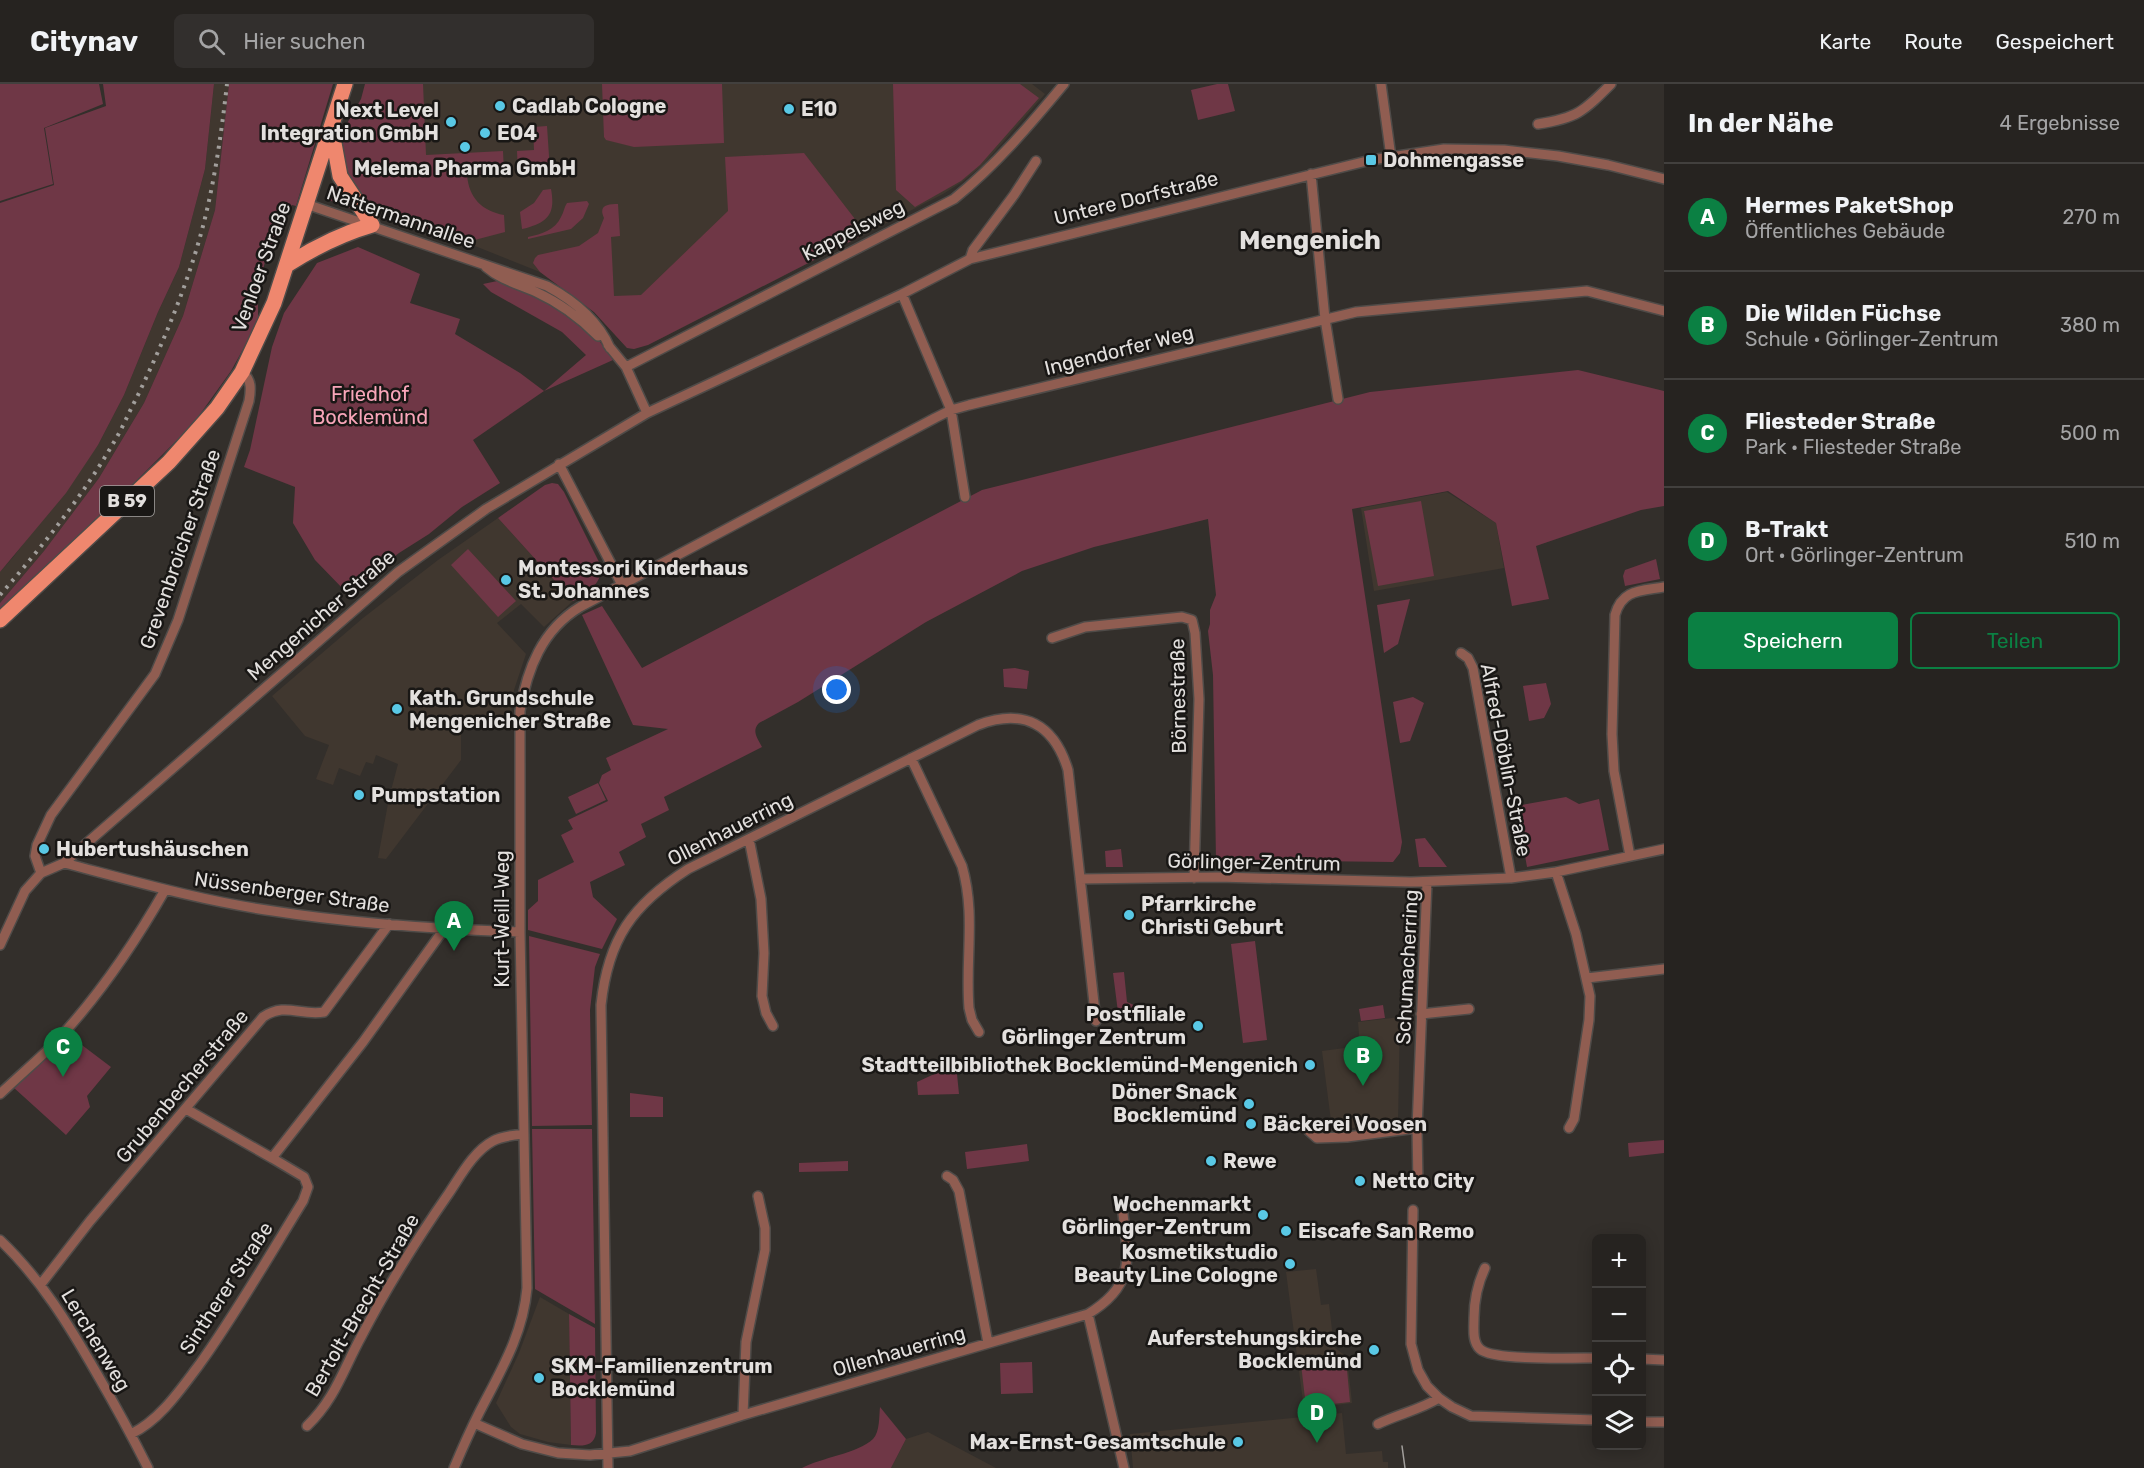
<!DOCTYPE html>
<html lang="de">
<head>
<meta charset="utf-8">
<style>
	body { margin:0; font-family:Rubik,sans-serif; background:#322f2d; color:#f1f3f6 }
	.controls { position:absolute; right:18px; bottom:18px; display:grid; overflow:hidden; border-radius:9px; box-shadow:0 3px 15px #0003 }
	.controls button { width:54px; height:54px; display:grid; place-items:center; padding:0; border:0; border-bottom:2px solid #42403e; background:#262320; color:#f1f3f6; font:30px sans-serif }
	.you { position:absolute; left:837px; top:606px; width:21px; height:21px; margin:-15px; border:4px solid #fff; border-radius:50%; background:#1a73e8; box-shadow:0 0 0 9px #1a73e833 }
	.badge { display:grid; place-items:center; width:39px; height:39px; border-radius:50%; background:#0b8043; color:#fff; font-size:20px; font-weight:700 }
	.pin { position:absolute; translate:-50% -50px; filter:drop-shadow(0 2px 3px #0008) }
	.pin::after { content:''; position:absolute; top:32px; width:21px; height:18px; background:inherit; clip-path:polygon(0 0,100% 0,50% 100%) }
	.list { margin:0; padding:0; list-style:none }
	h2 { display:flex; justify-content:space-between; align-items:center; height:78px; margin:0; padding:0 24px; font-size:26px }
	h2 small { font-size:20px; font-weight:400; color:#a4a4a5 }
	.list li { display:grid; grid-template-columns:39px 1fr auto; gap:18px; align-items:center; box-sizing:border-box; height:108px; padding:0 24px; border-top:2px solid #42403e }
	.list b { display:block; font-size:22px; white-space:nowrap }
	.list p { margin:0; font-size:20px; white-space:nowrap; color:#a4a4a5 }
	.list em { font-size:20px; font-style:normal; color:#a4a4a5 }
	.actions { display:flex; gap:12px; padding:18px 24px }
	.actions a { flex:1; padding:14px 0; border:2px solid #0b8043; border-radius:9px; text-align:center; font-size:21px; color:#0b8043 }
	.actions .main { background:#0b8043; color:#fff }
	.icon { flex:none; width:33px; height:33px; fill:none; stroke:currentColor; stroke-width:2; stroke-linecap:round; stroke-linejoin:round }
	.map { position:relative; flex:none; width:1664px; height:1384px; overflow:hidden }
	header { display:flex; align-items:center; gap:36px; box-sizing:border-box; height:84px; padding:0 30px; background:#262320; border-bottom:2px solid #42403e }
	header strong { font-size:28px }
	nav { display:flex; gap:33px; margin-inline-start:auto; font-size:21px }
	.search { width:420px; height:54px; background:#322f2d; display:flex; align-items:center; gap:15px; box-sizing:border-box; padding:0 21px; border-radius:9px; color:#a4a4a5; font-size:22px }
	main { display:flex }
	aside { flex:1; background:#262320 }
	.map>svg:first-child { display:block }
	.built { fill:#40372f }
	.green { fill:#6f3746 }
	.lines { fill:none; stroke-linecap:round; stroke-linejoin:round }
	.street-casing { stroke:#4f4b48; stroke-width:12 }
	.primary-casing { stroke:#4f4b48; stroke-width:18 }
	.street { stroke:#905d51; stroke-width:9 }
	.primary { stroke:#ef876e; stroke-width:15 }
	.tram { stroke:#a29f9c; stroke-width:1.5 }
	.rail { stroke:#a29f9c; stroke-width:4; stroke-dasharray:3 6; stroke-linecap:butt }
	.poi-dot { fill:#59c8e5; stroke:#191715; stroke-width:2 }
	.labels { text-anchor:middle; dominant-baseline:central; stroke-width:5; stroke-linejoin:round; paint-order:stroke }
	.shield { fill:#191715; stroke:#a6a4a2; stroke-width:1.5 }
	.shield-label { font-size:18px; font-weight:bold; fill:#e3e0de }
	.poi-label { font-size:20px; font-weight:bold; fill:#e3e0de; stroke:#191715; text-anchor:start }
	.street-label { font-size:20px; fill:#e3e0de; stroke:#191715 }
	.park-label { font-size:20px; fill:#f8a5b9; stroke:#191715 }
	.district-label { font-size:26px; font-weight:bold; fill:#e3e0de; stroke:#191715 }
</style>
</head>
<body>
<header>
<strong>Citynav</strong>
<div class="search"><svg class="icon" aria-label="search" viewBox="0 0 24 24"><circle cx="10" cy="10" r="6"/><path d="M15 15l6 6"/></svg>Hier suchen</div>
<nav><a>Karte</a><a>Route</a><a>Gespeichert</a></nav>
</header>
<main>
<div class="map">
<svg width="1664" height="1384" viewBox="0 0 1664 1384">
	<rect width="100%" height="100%" fill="#332f2b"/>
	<path class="built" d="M214,0H229L215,126L183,232L144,319L99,394L44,467L0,519V488L14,472L98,361L124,311L158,228L179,183L205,85Z
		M384,0H1032L1045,10L982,82L962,98L943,110L662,254L634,265L627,264L594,228L540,188L475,162L412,141L378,125L355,105Z
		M1447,408L1496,439L1504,484L1374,507L1361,424Z
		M498,434L573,517L544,543L521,520L497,539L526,570L514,606L510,637L461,639V676L386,775L378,774L389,714L398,680L376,671L373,680L366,678L360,692L339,684L333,701L316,695L329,661L305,652L272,612L363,534L438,476Z
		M1400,933L1398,1038L1353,1044L1337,1041L1331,1037L1322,967L1360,962L1358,938Z
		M1316,1185L1321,1221L1329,1220L1334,1263L1347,1273L1352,1319L1304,1325L1286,1188Z
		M540,1213L569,1230L571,1361L548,1358L520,1350L511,1343L496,1319L519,1269Z
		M1342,1329L1346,1370L1382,1367L1383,1378H1388V1384H1133L1130,1350Z
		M928,1348L996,1384H891L906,1355Z"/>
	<path class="green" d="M0,0H99L103,20L44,44L53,100L0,117Z
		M103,0H214L205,85L179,183L158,228L124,311L98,361L66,409L0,488V119L54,101L45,44L106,22Z
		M229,0H333L296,122L292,121L266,174L258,205V238L231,287L193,340L84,449L0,527V519L44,467L99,394L144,319L183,232L215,126Z
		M365,0H423L426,71L503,67L504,89L467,91C469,114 482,127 504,131L505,148L467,158L434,148L378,124L359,109L347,92L343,72L341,50L361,15Z
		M602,0H722L724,59L634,63L606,56L604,53Z
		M893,0H1020L1039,14L980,81L961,97L915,123L896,106Z
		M1217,0H1228L1235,27L1198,36L1191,6Z
		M547,42L550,87L518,89L517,67L534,66L533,43Z
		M804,69L865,148L857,154L648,261L634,265L627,264L594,228L540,188L533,179L535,174L538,171L579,162L598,149L604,134C598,121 608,120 618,120L620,152L611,153L614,212L641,211L728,127L725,73Z
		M337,98L352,125L329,116Z
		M551,105C556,131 547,139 522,145L520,128L534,119L543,106Z
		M587,117L589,120L583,134L571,145L528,155V153C542,150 555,146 561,133C564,128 564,123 567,119Z
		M358,163L420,190L410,219L460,235L455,250L520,289L544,307L586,271L562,248L491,208L483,200L502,196L548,217L574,233L598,255L613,276L544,307L473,356L500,399L462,423L429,450L399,469L347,509L315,476L293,439L295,403L244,383L250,366L272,263L284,229L317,179Z
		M1578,286L1664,307V422L1641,426L1536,462L1549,515L1512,522L1496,439L1448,407L1352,425L1402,758L1400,769L1393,778L1216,776L1213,591L1208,547L1210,540V526L1216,511L1208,435L1094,463L1022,487L926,538L798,618L759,639C751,647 758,655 762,663L664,713L669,726L641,740L646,753L619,768L625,781L590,798L593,813L617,835L602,865L528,846V826L538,817V796L574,778L561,751L573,745L568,736L608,717L599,699L602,691L611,686L606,674L668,645L633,641L582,531L602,522L642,584L982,406L1370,308Z
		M552,399L558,400L564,408L602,484C600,501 587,510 573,517L498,434L545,401Z
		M1421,417L1434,492L1378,502L1364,427Z
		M468,465L516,517L498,533L451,481Z
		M1656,475L1660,495L1625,502L1623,492L1625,486Z
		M1410,515L1398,560L1384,569L1377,521Z
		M1015,584L1029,587L1027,605L1004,603L1003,585Z
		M1546,599L1551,620L1544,634L1529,637L1523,602Z
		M1413,613L1424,619L1410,657L1400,659L1393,618Z
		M598,699L606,716L576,730L568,713Z
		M1566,713L1579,720L1599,715L1609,766L1527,783L1516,722Z
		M1425,754L1447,783H1419L1415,755Z
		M1121,765L1123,783H1106L1105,767Z
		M529,852L600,870L595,883L590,926L592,1041L532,1042Z
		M1255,857L1267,956L1243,959L1231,860Z
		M1124,888L1127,918L1136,922L1133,929L1119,936L1113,889Z
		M1383,921L1385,934L1361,937L1359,925Z
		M66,949L111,983L87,1012L90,1023L66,1051L13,1003Z
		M956,980L959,1010L918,1011L917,998Z
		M630,1009L663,1013V1033H630Z
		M532,1045H592L595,1240L535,1205Z
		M1664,1056V1069L1629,1073L1628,1059Z
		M1027,1060L1029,1077L967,1085L965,1068Z
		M848,1077V1087L799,1088V1079Z
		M569,1230L595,1244L596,1349C594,1363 582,1362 571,1361Z
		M1346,1275L1350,1318L1306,1323L1301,1280Z
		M1032,1278L1033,1309L1001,1310L1000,1279Z
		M880,1323L906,1355L891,1384H802C820,1374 859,1369 873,1355C880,1348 879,1332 880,1323Z"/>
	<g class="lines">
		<g class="street-casing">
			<path id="street" d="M1381,0L1391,73
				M1538,40C1577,34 1583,28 1611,0
				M1311,90L1325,235L1338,315
				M306,120L547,202C573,216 598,236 610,264
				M970,175L973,166L1014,111L1036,77
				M486,183C501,196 518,200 536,208C560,219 579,233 598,252
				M902,210L951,326L965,413
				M608,261L626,283L647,329
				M626,283L954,115C996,81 1030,41 1064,0
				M559,380L622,501
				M1052,554L1085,543L1182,533L1192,536L1195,549L1199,615L1194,794
				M1461,569L1468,574L1473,584L1511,794
				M911,674L962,782C976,831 965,874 969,924L972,936L979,948
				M749,755L761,815L764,869L762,912L766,929L773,942
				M1630,772L1614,687L1612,650L1615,531C1622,505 1641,507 1664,503
				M64,779C133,797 202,817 273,827C355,840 437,845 520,848
				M1556,788L1576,850L1590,912L1589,936L1574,1035L1569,1044
				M41,789L35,772L37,761L51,731L155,590L178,536L249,317C251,305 252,296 242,288
				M1080,795L1218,793L1411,798L1511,794L1556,788L1664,765
				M0,861L25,807L41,789L64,779L398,488L486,425L647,329L902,210L970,175L1371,76L1444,65L1504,66L1558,72L1608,81L1664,95
				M1587,894L1664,885
				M1421,930L1469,925
				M0,1010C17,994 34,979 51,963C96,916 133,862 165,806
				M186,1025L272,1074
				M1309,1047L1317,1054L1347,1053L1417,1044
				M947,1092L953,1096L959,1107L988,1259
				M1418,1099L1417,1044L1427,798
				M1413,1126L1411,1260L1418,1286L1427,1302L1439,1314L1452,1323L1471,1332L1596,1336
				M0,1156C41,1195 69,1241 97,1290C115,1321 132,1352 148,1384
				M1485,1184C1477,1201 1474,1216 1474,1234C1474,1244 1472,1258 1480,1265C1492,1277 1576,1274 1596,1274
				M41,1200L90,1137L263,933C285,918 300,932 324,928L389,840
				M1088,1230L1124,1384
				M1642,1275L1664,1276
				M743,1331L746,1258L765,1166V1144L758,1112
				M1642,1338H1664
				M474,1339L522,1360L558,1369L590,1371L630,1367L743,1331L1088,1230C1134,1202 1129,1177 1123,1130
				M1378,1340C1398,1330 1420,1326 1439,1314
				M307,1342C335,1315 343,1286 361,1253C387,1203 417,1155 449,1109C461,1091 474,1067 493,1057C502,1052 514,1051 524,1050
				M131,1350C160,1336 180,1306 199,1281C237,1228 269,1172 303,1117L308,1103L304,1093L272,1074L363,958L444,845
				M454,1384C462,1365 470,1347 479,1329C500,1288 523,1251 527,1204L520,848V627C527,585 542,546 580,523L935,334L951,326L969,321L1356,228L1587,207L1664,227
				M608,1384L601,921C608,855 632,821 688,785L978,641C1024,624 1054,640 1068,686L1096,937"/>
		</g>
		<g class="primary-casing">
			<path id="primary" d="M287,181C315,163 341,150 372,141L340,92L332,48
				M0,536L169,378L217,324L242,288L274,219L345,0"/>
		</g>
		<use href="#street" class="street"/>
		<use href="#primary" class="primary"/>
		<path class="tram" d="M1402,1362L1405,1384"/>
		<path class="rail" d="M0,511C42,463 82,413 114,358C123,343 129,328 137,313C165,255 191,193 206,130C216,88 222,44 227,0"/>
	</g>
	<g class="poi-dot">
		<circle cx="500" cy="22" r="6"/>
		<circle cx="789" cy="25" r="6"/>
		<circle cx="451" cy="38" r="6"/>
		<circle cx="485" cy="49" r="6"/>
		<circle cx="465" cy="63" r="6"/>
		<rect x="1365" y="70" width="12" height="12" rx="3"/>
		<circle cx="506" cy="496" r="6"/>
		<circle cx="397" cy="625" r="6"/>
		<circle cx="359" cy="711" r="6"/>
		<circle cx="44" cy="765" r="6"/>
		<circle cx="1129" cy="831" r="6"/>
		<circle cx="1198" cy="942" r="6"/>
		<circle cx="1310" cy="981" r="6"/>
		<circle cx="1249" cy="1020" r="6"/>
		<circle cx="1251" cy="1040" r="6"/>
		<circle cx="1211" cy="1077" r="6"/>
		<circle cx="1360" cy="1097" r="6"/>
		<circle cx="1263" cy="1131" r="6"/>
		<circle cx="1286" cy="1147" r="6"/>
		<circle cx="1290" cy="1180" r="6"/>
		<circle cx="1374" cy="1266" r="6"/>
		<circle cx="539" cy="1294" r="6"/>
		<circle cx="1238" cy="1358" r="6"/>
	</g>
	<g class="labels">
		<rect class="shield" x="100" y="402" width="54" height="30" rx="4.5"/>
		<g class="shield-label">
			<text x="127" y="417">B 59</text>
		</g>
		<g class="poi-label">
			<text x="512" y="22">Cadlab Cologne</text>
			<text x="801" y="25">E10</text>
			<text x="439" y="26" text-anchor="end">Next Level<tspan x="439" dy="23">Integration GmbH</tspan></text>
			<text x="497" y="49">E04</text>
			<text x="1383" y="76">Dohmengasse</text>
			<text x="465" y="84" text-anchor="middle">Melema Pharma GmbH</text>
			<text x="518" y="484">Montessori Kinderhaus<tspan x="518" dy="23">St. Johannes</tspan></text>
			<text x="409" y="614">Kath. Grundschule<tspan x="409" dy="23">Mengenicher Straße</tspan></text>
			<text x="371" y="711">Pumpstation</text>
			<text x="56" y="765">Hubertushäuschen</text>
			<text x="1141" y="820">Pfarrkirche<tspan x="1141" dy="23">Christi Geburt</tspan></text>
			<text x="1186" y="930" text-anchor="end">Postfiliale<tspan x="1186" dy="23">Görlinger Zentrum</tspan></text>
			<text x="1298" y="981" text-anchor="end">Stadtteilbibliothek Bocklemünd-Mengenich</text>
			<text x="1237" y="1008" text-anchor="end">Döner Snack<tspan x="1237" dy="23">Bocklemünd</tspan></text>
			<text x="1263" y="1040">Bäckerei Voosen</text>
			<text x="1223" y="1077">Rewe</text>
			<text x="1372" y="1097">Netto City</text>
			<text x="1251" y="1120" text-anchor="end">Wochenmarkt<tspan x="1251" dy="23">Görlinger-Zentrum</tspan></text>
			<text x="1298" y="1147">Eiscafe San Remo</text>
			<text x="1278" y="1168" text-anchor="end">Kosmetikstudio<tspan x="1278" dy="23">Beauty Line Cologne</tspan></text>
			<text x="1362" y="1254" text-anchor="end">Auferstehungskirche<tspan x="1362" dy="23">Bocklemünd</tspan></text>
			<text x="551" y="1282">SKM-Familienzentrum<tspan x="551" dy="23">Bocklemünd</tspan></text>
			<text x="1226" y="1358" text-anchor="end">Max-Ernst-Gesamtschule</text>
		</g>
		<g class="street-label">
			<text transform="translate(1136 114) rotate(-14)">Untere Dorfstraße</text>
			<text transform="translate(401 133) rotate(19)">Nattermannallee</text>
			<text transform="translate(853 146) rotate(-27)">Kappelsweg</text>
			<text transform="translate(261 183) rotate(-70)">Venloer Straße</text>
			<text transform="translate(1119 266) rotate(-14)">Ingendorfer Weg</text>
			<text transform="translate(180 465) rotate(-71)">Grevenbroicher Straße</text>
			<text transform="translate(321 531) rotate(-41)">Mengenicher Straße</text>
			<text transform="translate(1178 612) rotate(-91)">Börnestraße</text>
			<text transform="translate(1506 676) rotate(79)">Alfred-Döblin-Straße</text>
			<text transform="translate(730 745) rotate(-27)">Ollenhauerring</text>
			<text transform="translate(1254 778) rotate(1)">Görlinger-Zentrum</text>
			<text transform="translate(292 808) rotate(8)">Nüssenberger Straße</text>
			<text transform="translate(502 835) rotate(-90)">Kurt-Weill-Weg</text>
			<text transform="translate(1407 883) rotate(-87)">Schumacherring</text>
			<text transform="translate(182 1002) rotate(-50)">Grubenbecherstraße</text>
			<text transform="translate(226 1204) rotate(-57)">Sintherer Straße</text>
			<text transform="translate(362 1221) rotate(-60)">Bertolt-Brecht-Straße</text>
			<text transform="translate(96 1256) rotate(59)">Lerchenweg</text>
			<text transform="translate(899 1267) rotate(-16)">Ollenhauerring</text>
		</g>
		<g class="park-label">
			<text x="370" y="310">Friedhof<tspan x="370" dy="23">Bocklemünd</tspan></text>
		</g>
		<g class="district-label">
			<text x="1310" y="156">Mengenich</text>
		</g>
	</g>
</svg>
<div class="controls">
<button>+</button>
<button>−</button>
<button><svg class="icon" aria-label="locate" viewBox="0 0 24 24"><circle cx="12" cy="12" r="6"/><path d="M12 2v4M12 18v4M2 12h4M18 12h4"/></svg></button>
<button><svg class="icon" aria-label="layers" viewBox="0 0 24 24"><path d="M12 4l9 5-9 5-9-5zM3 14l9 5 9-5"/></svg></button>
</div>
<div class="you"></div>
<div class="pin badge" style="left:454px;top:867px">A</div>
<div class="pin badge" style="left:1363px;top:1002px">B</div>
<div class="pin badge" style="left:63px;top:993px">C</div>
<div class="pin badge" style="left:1317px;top:1359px">D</div>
</div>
<aside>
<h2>In der Nähe<small>4 Ergebnisse</small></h2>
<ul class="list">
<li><span class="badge">A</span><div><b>Hermes PaketShop</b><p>Öffentliches Gebäude</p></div><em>270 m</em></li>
<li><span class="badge">B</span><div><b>Die Wilden Füchse</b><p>Schule · Görlinger-Zentrum</p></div><em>380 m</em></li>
<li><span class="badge">C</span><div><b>Fliesteder Straße</b><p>Park · Fliesteder Straße</p></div><em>500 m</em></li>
<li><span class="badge">D</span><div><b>B-Trakt</b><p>Ort · Görlinger-Zentrum</p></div><em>510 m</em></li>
</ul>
<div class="actions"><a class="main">Speichern</a><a>Teilen</a></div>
</aside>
</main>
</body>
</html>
